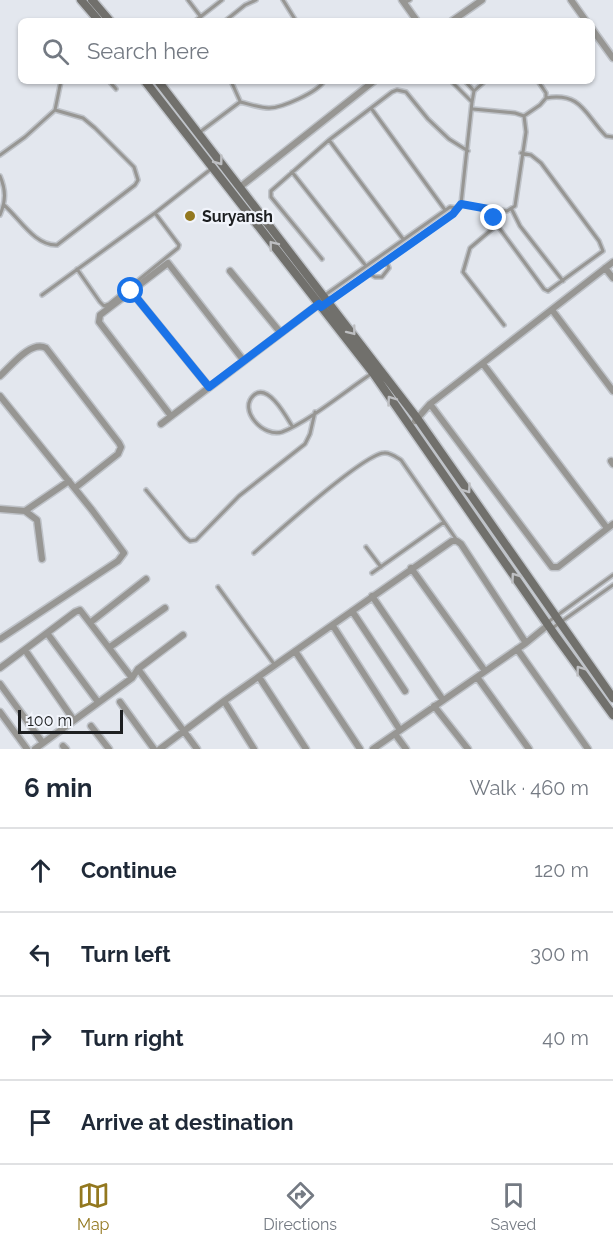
<!DOCTYPE html>
<html lang="en">
<head>
<meta charset="utf-8">
<style>
	body { margin:0; font-family:Raleway,sans-serif; background:#f2f2f3; color:#1f2937 }
	.scale { position:absolute; left:18px; bottom:15px; width:105px; box-sizing:border-box; padding-left:6px; border:3px solid #1d1f21; border-top:0; font-size:16px; line-height:21px; white-space:nowrap; color:#1d1f21; -webkit-text-stroke:4px #f1f4fb; paint-order:stroke }
	.stop { position:absolute; width:18px; height:18px; margin:-14px; border:4px solid #1a73e8; border-radius:50%; background:#fff }
	.stop.end { background:#1a73e8; border-color:#fff; box-shadow:0 2px 6px #0008 }
	.list { margin:0; padding:0; list-style:none }
	h2 { display:flex; justify-content:space-between; align-items:center; height:78px; margin:0; padding:0 24px; font-size:26px }
	h2 small { font-size:20px; font-weight:400; color:#747a83 }
	.list li { display:grid; grid-template-columns:39px 1fr auto; gap:18px; align-items:center; box-sizing:border-box; height:84px; padding:0 24px; border-top:2px solid #e0e1e3 }
	.list b { display:block; font-size:22px; white-space:nowrap }
	.list em { font-size:20px; font-style:normal; color:#747a83 }
	.icon { flex:none; width:33px; height:33px; fill:none; stroke:currentColor; stroke-width:2; stroke-linecap:round; stroke-linejoin:round }
	.map { position:relative; flex:none; width:613px; height:749px; overflow:hidden }
	.search { position:absolute; background:#fff; box-shadow:0 2px 4px #0004; left:18px; right:18px; top:18px; height:66px; display:flex; align-items:center; gap:15px; box-sizing:border-box; padding:0 21px; border-radius:9px; color:#747a83; font-size:22px }
	.sheet { height:414px; background:#fff }
	nav { display:flex; justify-content:space-around; align-items:center; box-sizing:border-box; height:84px; border-top:2px solid #e0e1e3; background:#fff; font-size:16px; color:#747a83 }
	nav a { display:grid; justify-items:center; gap:3px }
	nav .on { color:#93781f }
	.map>svg:first-child { display:block }
	.lines { fill:none; stroke-linecap:round; stroke-linejoin:round }
	.lane-casing { stroke:#bfc3c9; stroke-width:6 }
	.street-casing { stroke:#bfc3c9; stroke-width:9 }
	.secondary-casing { stroke:#bfc3c9; stroke-width:11 }
	.lane { stroke:#979693; stroke-width:3 }
	.street { stroke:#979693; stroke-width:6 }
	.secondary { stroke:#71706c; stroke-width:8 }
	.oneway { stroke:#bebfc2 }
	.route { stroke:#1a73e8; stroke-width:8 }
	.poi-dot { fill:#93781f; stroke:#f1f4fb; stroke-width:2 }
	.labels { text-anchor:middle; dominant-baseline:central; stroke-width:4.5; stroke-linejoin:round; paint-order:stroke }
	.poi-label { font-size:16px; font-weight:bold; fill:#1d1f21; stroke:#f1f4fb; text-anchor:start }
</style>
</head>
<body>
<div class="map">
<svg width="613" height="749" viewBox="0 0 613 749">
	<rect width="100%" height="100%" fill="#e3e7ee"/>
	<g class="lines">
		<g class="lane-casing">
			<path id="lane" d="M188,0L201,17
				M283,0L296,21
				M404,3L410,0
				M195,21L222,0
				M225,21L245,5L256,0
				M109,81L116,89
				M231,81L240,101
				M451,81L472,102
				M465,81L474,91
				M546,98C582,92 585,115 606,136L613,137
				M371,108L445,210
				M524,116L540,105L546,98V93L538,81
				M200,132L240,102C249,104 260,108 269,108C282,108 318,92 324,81
				M329,140L403,239
				M0,155L25,137L55,110L61,81
				M292,172L366,266
				M0,176C6,190 6,201 0,215
				M461,204L472,102L474,91L483,83
				M4,205C20,219 35,246 57,245L135,185L138,180L134,167L95,128L83,118L55,110
				M494,210L497,225L544,289L548,291L603,251L599,241L541,163L531,155L521,153
				M512,210L520,226L563,281
				M497,225L470,248L463,272L504,325
				M322,259L271,197V191L329,140L392,92L397,90L406,92L428,119L449,139L468,151
				M77,269L100,302L104,306L109,304L178,248L179,245L155,213
				M368,273L375,277H382L389,268L386,261
				M42,295L155,213L211,169
				M325,295L450,207L457,208L461,204L507,211L515,206L526,132L524,116L515,113L473,109
				M328,301L453,214L457,208
				M292,426C286,416 268,383 254,395C237,410 264,438 282,432C308,422 347,390 371,374
				M146,490L185,537L190,541L196,540L239,496L305,444L310,434L315,412
				M366,547L381,567
				M254,553C274,535 364,454 384,453C390,452 396,457 401,460L456,539
				M372,573L444,522
				M218,587L274,664
				M548,622L613,575
				M551,629L613,585"/>
		</g>
		<g class="street-casing">
			<path id="street" d="M402,0L417,21
				M571,0L586,21
				M452,21L482,0
				M592,29L613,58
				M240,187L374,81
				M605,268L613,278
				M230,271L280,332
				M131,291L209,387
				M552,310L613,391
				M483,364L607,528
				M0,376C11,366 31,340 46,348L119,443L121,447L118,454L75,488
				M0,396L92,510L124,553L118,561L0,639
				M430,404L552,567H558L613,524
				M171,416L99,322L100,315L168,263L244,361
				M415,421L430,404L613,262
				M161,424L319,304
				M611,461L613,464
				M0,509L25,511L69,481
				M25,511L37,520L42,559
				M411,568L485,671
				M372,596L443,700
				M352,611L405,691
				M91,622L146,579
				M333,626L400,730
				M47,633L98,702
				M110,647L165,608
				M517,649L588,749
				M25,650L73,719
				M295,651L360,749
				M0,668L75,612L80,610L132,678
				M138,669L183,635
				M259,677L306,749
				M477,677L529,749
				M0,684L43,743
				M224,701L254,749
				M120,702L154,749
				M434,706L468,749
				M0,712L27,749
				M91,726L109,749
				M395,734L406,749
				M63,746L66,749
				M35,749L132,678L138,669L197,749
				M160,749L224,701L452,541H457L461,544L526,643
				M373,749L526,643L548,625"/>
		</g>
		<g class="secondary-casing">
			<path id="secondary" d="M81,0L99,21
				M92,0L110,21
				M145,81L373,373L555,635L613,715
				M158,81L417,418L613,698"/>
		</g>
		<use href="#lane" class="lane"/>
		<use href="#street" class="street"/>
		<use href="#secondary" class="secondary"/>
	</g>
	<defs><path id="oneway-chevron" d="M-2-3.5L2.5 0L-2 3.5" fill="none" stroke-width="1.6" stroke-linecap="round" stroke-linejoin="round" transform="scale(1.5)"/></defs>
	<g class="oneway">
		<use href="#oneway-chevron" transform="translate(219 161) rotate(53)"/>
		<use href="#oneway-chevron" transform="translate(273 245) rotate(-128)"/>
		<use href="#oneway-chevron" transform="translate(352 331) rotate(52)"/>
		<use href="#oneway-chevron" transform="translate(391 400) rotate(-125)"/>
		<use href="#oneway-chevron" transform="translate(467 489) rotate(55)"/>
		<use href="#oneway-chevron" transform="translate(515 577) rotate(-125)"/>
		<use href="#oneway-chevron" transform="translate(580 670) rotate(-126)"/>
	</g>
	<g class="lines">
		<path class="route" d="M131,291L209,387L319,304L321,307L453,214L461,204L494,210V218"/>
	</g>
	<circle class="poi-dot" cx="190" cy="216" r="6"/>
	<g class="labels">
		<g class="poi-label">
			<text x="202" y="216">Suryansh</text>
		</g>
	</g>
</svg>
<div class="scale">100 m</div>
<div class="stop" style="left:131px;top:291px"></div>
<div class="stop end" style="left:494px;top:218px"></div>
<div class="search"><svg class="icon" aria-label="search" viewBox="0 0 24 24"><circle cx="10" cy="10" r="6"/><path d="M15 15l6 6"/></svg>Search here</div>
</div>
<section class="sheet">
<h2>6 min<small>Walk · 460 m</small></h2>
<ul class="list">
<li><svg class="icon" aria-label="ahead" viewBox="0 0 24 24"><path d="M12 20V5M6 11l6-6 6 6"/></svg><div><b>Continue</b></div><em>120 m</em></li>
<li><svg class="icon" aria-label="left" viewBox="0 0 24 24"><path d="M17 20v-9H6M10 6l-5 5 5 5"/></svg><div><b>Turn left</b></div><em>300 m</em></li>
<li><svg class="icon" aria-label="right" viewBox="0 0 24 24"><path d="M7 20v-9h11M14 6l5 5-5 5"/></svg><div><b>Turn right</b></div><em>40 m</em></li>
<li><svg class="icon" aria-label="arrive" viewBox="0 0 24 24"><path d="M6 21V4h12l-3 4 3 4H6"/></svg><div><b>Arrive at destination</b></div></li>
</ul>
</section>
<nav>
<a class="on"><svg class="icon" aria-label="map" viewBox="0 0 24 24"><path d="M3 6l6-2 6 2 6-2v14l-6 2-6-2-6 2zM9 4v14M15 6v14"/></svg>Map</a>
<a><svg class="icon" aria-label="directions" viewBox="0 0 24 24"><path d="M12 3l9 9-9 9-9-9zM9 14v-3h6M13 9l2 2-2 2"/></svg>Directions</a>
<a><svg class="icon" aria-label="saved" viewBox="0 0 24 24"><path d="M7 4h10v16l-5-4-5 4z"/></svg>Saved</a>
</nav>
</body>
</html>
